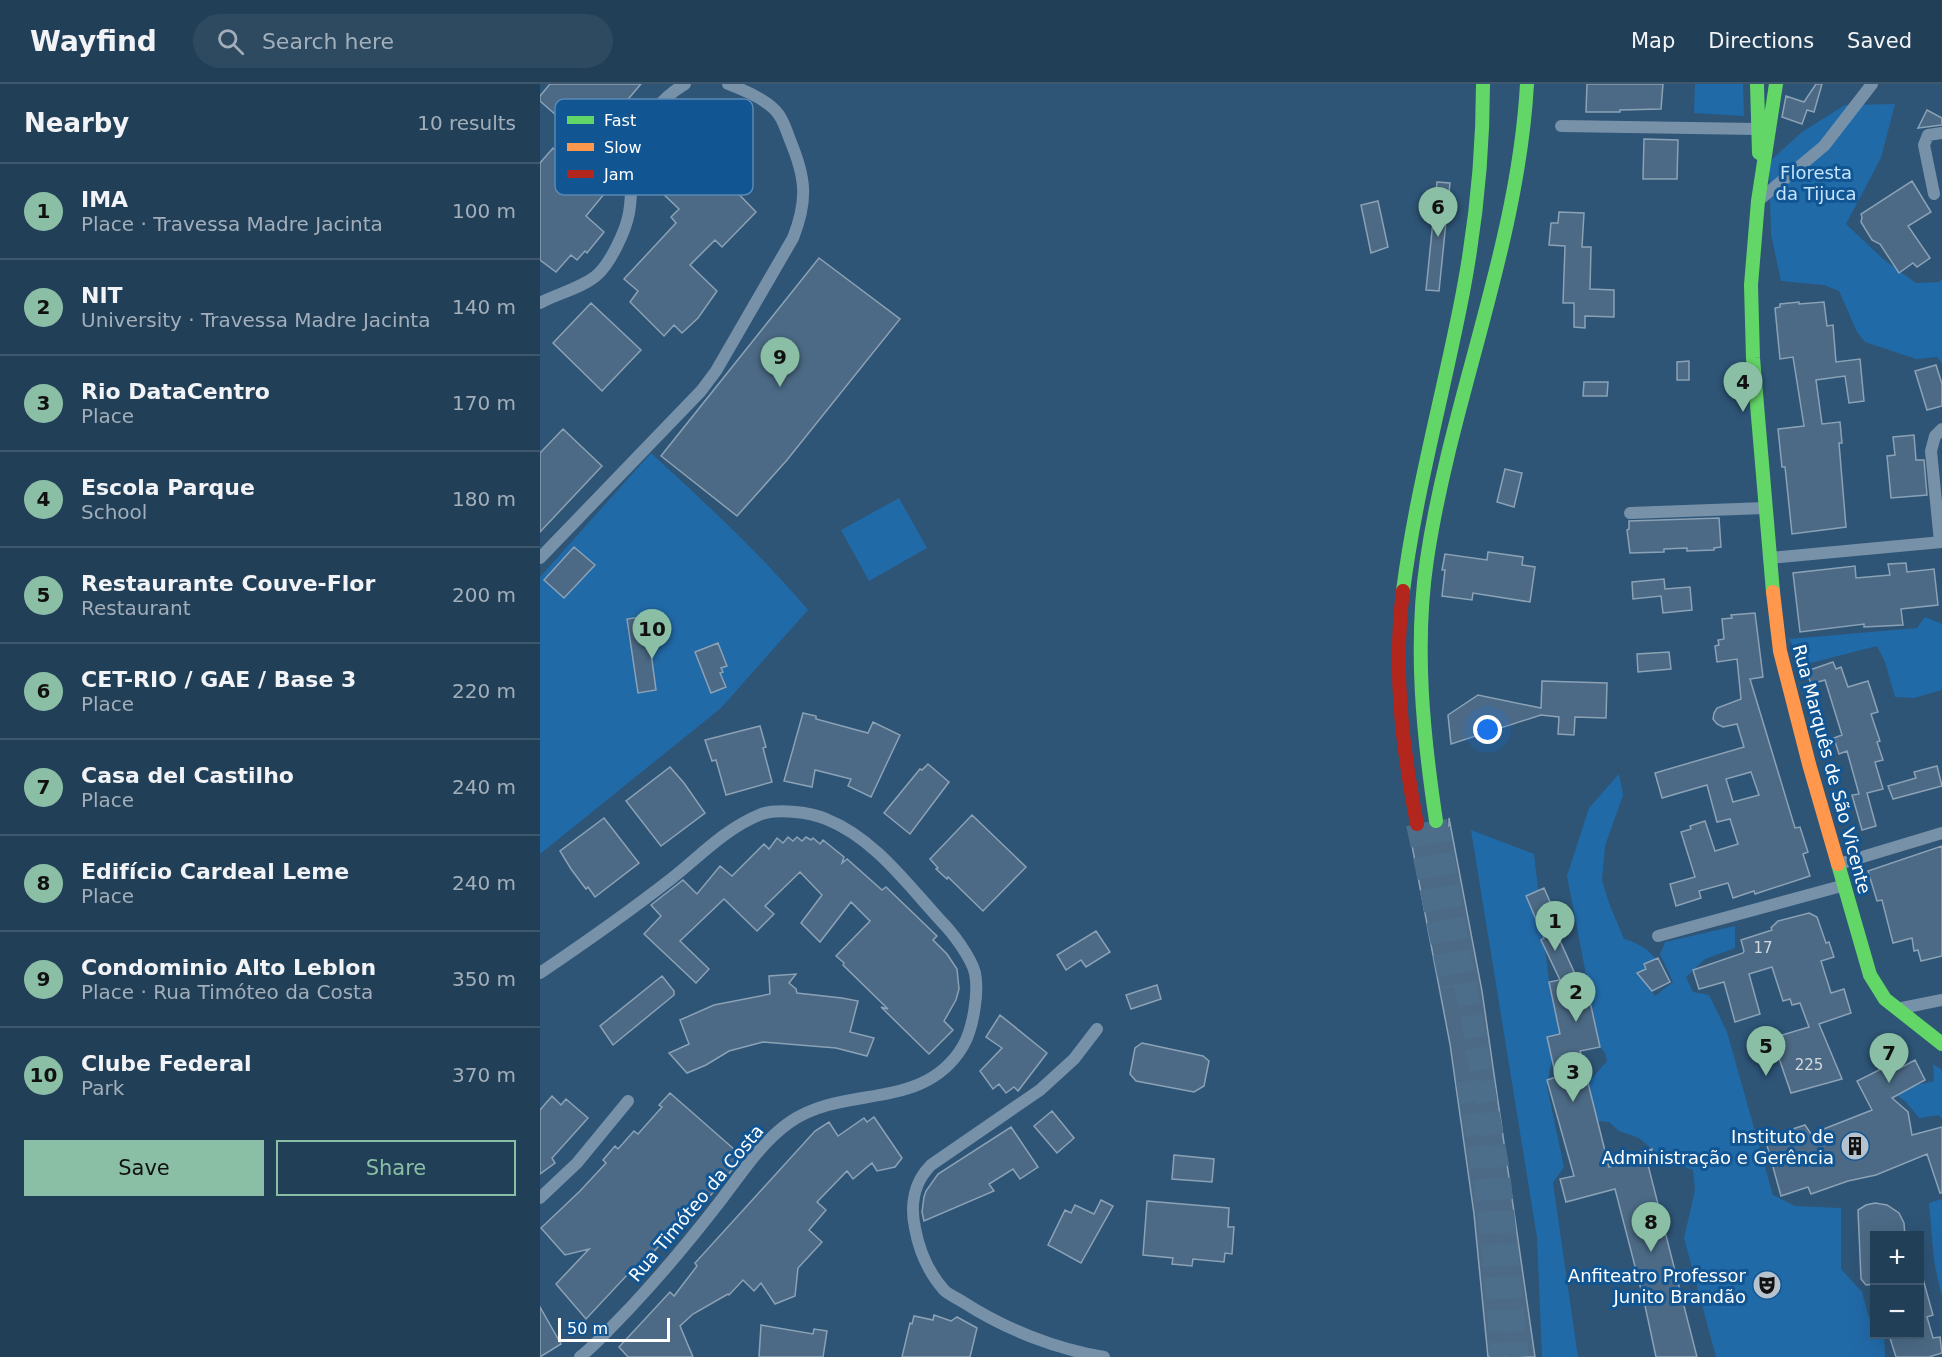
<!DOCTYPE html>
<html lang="en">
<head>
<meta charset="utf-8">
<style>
	body { margin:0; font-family:"DejaVu Sans",sans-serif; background:#2e4a61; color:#f1f3f6 }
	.controls { position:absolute; right:18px; bottom:18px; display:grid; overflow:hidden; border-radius:0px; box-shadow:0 6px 24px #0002 }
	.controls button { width:54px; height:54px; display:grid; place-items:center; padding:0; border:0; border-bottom:2px solid #3f586e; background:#223f58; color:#f1f3f6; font:30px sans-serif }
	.scale { position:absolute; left:18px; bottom:15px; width:112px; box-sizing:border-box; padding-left:6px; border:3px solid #fff; border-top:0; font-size:16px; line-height:21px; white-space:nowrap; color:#fff; -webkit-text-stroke:4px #115593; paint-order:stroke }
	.you { position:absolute; left:948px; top:646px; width:21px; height:21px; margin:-15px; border:4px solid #fff; border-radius:50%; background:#1a73e8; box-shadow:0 0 0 9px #1a73e833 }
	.badge { display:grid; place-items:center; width:39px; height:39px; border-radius:50%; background:#8abfa5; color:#111; font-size:20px; font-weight:700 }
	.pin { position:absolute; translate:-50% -50px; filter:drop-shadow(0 2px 3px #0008) }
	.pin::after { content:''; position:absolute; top:32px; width:21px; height:18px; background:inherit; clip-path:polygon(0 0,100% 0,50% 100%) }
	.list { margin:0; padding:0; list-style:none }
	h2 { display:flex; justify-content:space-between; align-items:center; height:78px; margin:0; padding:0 24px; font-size:26px }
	h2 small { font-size:20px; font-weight:400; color:#a2afba }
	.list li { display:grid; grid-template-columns:39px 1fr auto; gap:18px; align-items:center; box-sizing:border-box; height:96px; padding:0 24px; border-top:2px solid #3f586e }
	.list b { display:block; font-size:22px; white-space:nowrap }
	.list p { margin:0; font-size:20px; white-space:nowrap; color:#a2afba }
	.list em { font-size:20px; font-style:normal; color:#a2afba }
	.actions { display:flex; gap:12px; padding:18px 24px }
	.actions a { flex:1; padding:14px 0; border:2px solid #8abfa5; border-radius:0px; text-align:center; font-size:21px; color:#8abfa5 }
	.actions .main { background:#8abfa5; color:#111 }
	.icon { flex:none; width:33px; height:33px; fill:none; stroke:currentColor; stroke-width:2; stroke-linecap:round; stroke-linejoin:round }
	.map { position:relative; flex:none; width:1402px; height:1273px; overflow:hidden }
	header { display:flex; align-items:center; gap:36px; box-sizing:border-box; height:84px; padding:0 30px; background:#223f58; border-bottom:2px solid #3f586e }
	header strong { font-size:28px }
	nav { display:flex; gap:33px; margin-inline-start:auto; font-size:21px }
	.search { width:420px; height:54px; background:#2e4a61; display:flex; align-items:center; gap:15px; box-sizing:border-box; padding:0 21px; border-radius:33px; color:#a2afba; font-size:22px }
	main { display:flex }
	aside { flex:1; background:#223f58 }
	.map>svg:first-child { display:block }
	.green { fill:#216aa8 }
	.building { fill:#4c6a85; stroke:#8ba2b6; stroke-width:1.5; fill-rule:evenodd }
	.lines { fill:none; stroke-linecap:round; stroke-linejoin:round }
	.highway-tunnel { stroke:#4d6e8b; stroke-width:22; stroke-dasharray:22 11; stroke-linecap:butt }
	.street { stroke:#7791a9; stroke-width:12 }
	.fast { stroke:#63d668; stroke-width:14 }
	.slow { stroke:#ff974d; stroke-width:14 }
	.jam { stroke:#b3261e; stroke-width:14 }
	.labels { text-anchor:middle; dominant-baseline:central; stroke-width:6; stroke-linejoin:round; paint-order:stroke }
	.number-label { font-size:15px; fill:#d2dae0 }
	.park-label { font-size:18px; fill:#c5e4fd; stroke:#115593 }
	.street-label { font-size:18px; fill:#fff; stroke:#115593 }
	.poi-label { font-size:18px; fill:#fff; stroke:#115593; text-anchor:end }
	.key { fill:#115593; stroke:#5888b3; stroke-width:1.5 }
	.key-label { font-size:16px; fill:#fff }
</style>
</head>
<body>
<header>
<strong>Wayfind</strong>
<div class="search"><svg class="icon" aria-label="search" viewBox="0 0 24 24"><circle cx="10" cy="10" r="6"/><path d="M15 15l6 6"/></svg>Search here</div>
<nav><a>Map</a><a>Directions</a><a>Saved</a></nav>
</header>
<main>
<aside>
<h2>Nearby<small>10 results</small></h2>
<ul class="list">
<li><span class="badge">1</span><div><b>IMA</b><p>Place · Travessa Madre Jacinta</p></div><em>100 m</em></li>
<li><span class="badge">2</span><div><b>NIT</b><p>University · Travessa Madre Jacinta</p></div><em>140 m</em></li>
<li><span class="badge">3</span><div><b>Rio DataCentro</b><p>Place</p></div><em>170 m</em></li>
<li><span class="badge">4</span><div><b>Escola Parque</b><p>School</p></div><em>180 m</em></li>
<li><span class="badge">5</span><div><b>Restaurante Couve-Flor</b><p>Restaurant</p></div><em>200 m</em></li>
<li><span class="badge">6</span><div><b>CET-RIO / GAE / Base 3</b><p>Place</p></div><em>220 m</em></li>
<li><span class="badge">7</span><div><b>Casa del Castilho</b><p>Place</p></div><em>240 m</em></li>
<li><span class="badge">8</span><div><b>Edifício Cardeal Leme</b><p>Place</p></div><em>240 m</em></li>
<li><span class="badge">9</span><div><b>Condominio Alto Leblon</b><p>Place · Rua Timóteo da Costa</p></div><em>350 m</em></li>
<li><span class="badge">10</span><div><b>Clube Federal</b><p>Park</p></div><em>370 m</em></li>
</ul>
<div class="actions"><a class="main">Save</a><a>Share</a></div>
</aside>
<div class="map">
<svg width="1402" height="1273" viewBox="0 0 1402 1273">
	<rect width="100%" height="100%" fill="#2e5476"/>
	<path class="green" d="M1155,0H1203L1204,32L1154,29Z
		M1355,20L1341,74L1306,140L1343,175L1376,199L1399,198L1402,195V279L1397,273L1376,275L1325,258L1317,248L1299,207L1284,201L1241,197L1231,150L1229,78L1262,48L1305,21Z
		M111,369C165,419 220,469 268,526L181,624L0,770V493Z
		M359,414L387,464L329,497L301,446Z
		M1385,533L1402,540V606L1374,614L1355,613L1345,578L1337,562L1263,581L1249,555L1377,544Z
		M1079,690L1083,711L1065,762L1062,796L1069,819L1084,855C1096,858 1108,865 1116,875L1104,880L1106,885L1097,889L1115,912L1133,898L1120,870L1125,858L1195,842V864L1165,875L1146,893L1153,908L1169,911L1187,948L1233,1111L1255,1122L1301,1124V1185L1322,1208L1329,1234L1334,1239V1250L1344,1251L1345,1273H1176L1144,1154L1155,1106L1153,1086L1125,1076L1099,1054L1079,1047L1069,1038L1057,1037L1048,999L1067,977L1065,969L1060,963L1027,792L1049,724Z
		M931,746L994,770L1009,898L1020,950L1012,974L1007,1003L1024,1083L1013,1099L1038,1273H1002L997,1153Z
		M1393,980L1402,986V1035L1399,1031L1379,1034L1366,1018L1357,1011L1377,1001L1394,997Z
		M1402,1115V1208L1401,1209L1394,1177L1389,1119Z"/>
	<path class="building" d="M10,0H101L67,40L82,53L76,86L61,106L65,109L46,132L64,148L47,169L45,167L37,176L31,171L16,188L0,176V79L13,64L15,66L32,45L0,17V12Z
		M1047,0H1123L1121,25L1080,26V28H1046Z
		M1276,0H1282L1274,28L1267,26L1262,40L1242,33L1246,12L1264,18Z
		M1387,26L1402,34V41L1378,44Z
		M132,39L167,69L163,73L216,128L182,163L175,156L150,181L177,207L158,234L142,249L134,241L124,252L90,218L98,207L84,195L136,139L131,133L139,125L121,108L100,102L101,79L109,54L121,41Z
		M1104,55L1138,56L1137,95H1103Z
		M1372,97L1391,128L1368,142L1390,174L1377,183L1373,179L1359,189L1340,160L1332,156L1321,138L1322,133L1321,130Z
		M897,98L910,99L899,207L886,206Z
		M838,117L848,163L831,169L821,121Z
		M1019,128L1044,129L1042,163H1051L1050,205L1074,206V233L1045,232V244L1034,243V219H1023L1025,162L1009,161L1011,139H1018Z
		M279,174L360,235L247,376L197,432L121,372Z
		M1259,218V220L1284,218L1287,242L1293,241L1296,278L1320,275L1324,317L1309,319L1305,292L1276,296L1282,340L1300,338L1302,359H1299L1306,443L1252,450L1246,392L1245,383H1242L1238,345L1264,342L1253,273L1240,275L1235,224L1240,223V220Z
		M51,219L101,266L62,307L13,259Z
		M1149,277V296H1137V278Z
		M1396,281L1402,300V322L1387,326L1375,287Z
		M1044,298H1068L1067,312H1043Z
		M23,345L62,382L0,448V369Z
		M1374,351L1376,376H1384L1387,411L1351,414L1347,372L1355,371L1353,353Z
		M965,385L982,389L974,423L957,418Z
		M1179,434L1181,463L1174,464V466L1147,467V464L1124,465V468L1090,469L1087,446L1089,445V437Z
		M34,463L55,481L24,514L4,496Z
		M948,468L983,473L982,481L995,483L990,518L933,509L932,516L902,512L905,486H902L905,470L947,476Z
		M1366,479L1367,488L1394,485L1398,521L1361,525L1363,541L1324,543V540L1260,548L1253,489L1315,482L1316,494L1350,491L1348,480Z
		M1124,495L1125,505L1150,503L1152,526L1123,529L1121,512L1093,515L1092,498Z
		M1215,529L1223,593L1210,595L1255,744L1260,743L1268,768L1263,770L1270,792L1215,810L1214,807L1193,814L1188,799L1159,807L1161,814L1136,822L1130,800L1155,793L1141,748L1151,745L1150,742L1165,737L1175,767L1198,760L1190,735L1177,738L1167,701L1122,714L1115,689L1204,663L1197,640L1183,643L1177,640L1173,635L1174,629L1177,624L1201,615L1197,575L1177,578L1175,562L1179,561L1178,556L1184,555L1182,535L1192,534L1191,531ZM1211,688L1219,711L1193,718L1186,695Z
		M106,532L116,606L98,609L87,535Z
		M178,559L187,582L181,584L183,588L180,589L186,603L171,609L155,568Z
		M1129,568L1131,585L1098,588L1097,570Z
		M1293,578L1296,585L1301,583L1308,603L1328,597L1338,628L1331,630L1340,657L1337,658L1343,676L1335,678L1343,705L1327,709L1336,742L1322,746L1312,711L1319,710L1307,667L1299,670L1294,654L1302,651L1285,596L1271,600L1267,587Z
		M1002,597L1067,599L1066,634L1035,633L1034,651L1018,650L1019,633L1001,631L911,660L908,631L938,611L1001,624Z
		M263,629L276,632V635L328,649L333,638L360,651L331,713L308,702L311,695L275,686L272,703L244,697Z
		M220,642L226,663L223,664L232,698L186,711L176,676L172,677L165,656Z
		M388,680L409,698L370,750L344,729L380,685L382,686Z
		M1397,682L1402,702L1353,715L1348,702L1376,694L1374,688Z
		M130,683L144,699L165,729L121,762L86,717Z
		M432,731L486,783L443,827L408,793L407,795L396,785L398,784L390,775Z
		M64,734L99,779L55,813L48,803L46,805L31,785L20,767Z
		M909,734L942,907L995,1273H948L934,1130L910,960L870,751L879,753L888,747L897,750L904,748L909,741Z
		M248,753L253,757L257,753L262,757L266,753L271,756L273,754L280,760L283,756L304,773L302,779L307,775L342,806L346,803L397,852L393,856L407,870L417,885L419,905L416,916L404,937L413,946L389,970L341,923L348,925L303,881L304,879L296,872L330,837L311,818L280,858L261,839L282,811L260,788L225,822L234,830L217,847L184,815L140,857L169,885L156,899L104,850L121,832L111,821L143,796L157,810L180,782L192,792L224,760L229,765L237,754L243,759Z
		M1402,762V872L1381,877L1378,866L1374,867L1372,854L1353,859L1342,816L1337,817L1328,787Z
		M1004,804L1017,834L1011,837L1036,892L1044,890L1060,963L1040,967L1069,1083L1096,1076L1097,1071L1101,1068L1112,1065L1111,1077L1108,1081L1157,1273H1116L1104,1217L1075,1105L1026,1118L1020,1095L1034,1092L1007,996L1016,993L1007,953L1020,950L1009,898L1020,896L1001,856L1004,854L986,812Z
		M1269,829L1277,833L1286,859L1289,858L1294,873L1281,877L1291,909L1304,905L1311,929L1279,940L1302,995L1251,1009L1232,954L1269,943L1260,919L1252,921L1250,915L1243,917L1232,883L1209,890L1220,930L1195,938L1184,898L1159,905L1153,886L1203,869L1204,867L1201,856L1232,846L1231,844L1238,837Z
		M556,847L570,868L546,883L541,876L526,886L517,871Z
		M1118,874L1130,898L1112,907L1097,889L1106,885L1104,880Z
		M256,890L249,899L256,905L257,909L302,914L318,917L310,948L334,954L327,972L296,964L223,958L189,967L166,981L147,989L129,969L149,960L140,936L174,921L230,910L229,892Z
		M122,892L134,907V911L73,961L60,942Z
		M617,901L621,915L591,925L586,911Z
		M460,931L507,969L478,1007L474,1003L466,1009L459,1000L453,1005L440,987L462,964L446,953Z
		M602,959L663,972L669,977L664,1002L654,1008L596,997L590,990L595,964Z
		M1375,976L1385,996L1352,1014L1368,1028L1372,1051L1402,1043V1109H1400L1387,1070L1336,1091L1308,1097L1271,1110L1268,1103L1241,1112L1225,1054L1265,1041L1271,1050L1332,1026L1317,997L1345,983L1349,990Z
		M130,1009L203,1073L159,1125L153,1119L118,1157L121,1160L90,1192L88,1190L46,1235L16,1200L49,1165L25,1171L1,1144L40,1107L66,1079L63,1076L75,1062L78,1065L94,1047L98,1050L122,1023L119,1021Z
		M12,1012L21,1021L26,1015L48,1034L12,1074L15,1079L0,1090V1026Z
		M512,1027L534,1054L517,1069L494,1042Z
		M334,1033L362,1074L355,1083L337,1087L332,1079L313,1095L307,1087L277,1118L286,1126L269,1146L282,1158L258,1184L255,1212L235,1220L221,1199L214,1207L203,1196L189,1211L188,1210L153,1230L140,1242L153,1273H88L79,1263L130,1208L134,1212L157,1182L155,1179L275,1047L289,1038L298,1052L324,1034L327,1038Z
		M471,1043L498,1083L480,1095L473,1085L449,1100L454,1107L384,1137L382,1128L384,1113L386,1107L398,1090Z
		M634,1071L674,1075L672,1098L632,1095Z
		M561,1116L573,1122L541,1179L508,1161L525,1126L531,1129L535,1121L554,1130Z
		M607,1117L689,1124L688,1143H694L692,1170L685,1169L684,1178L653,1175L652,1182L632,1180L633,1174L603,1171Z
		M1335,1119L1347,1121L1359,1129L1364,1139L1365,1152H1335V1200L1326,1201L1321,1195L1318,1126L1326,1121Z
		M1380,1195H1383L1393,1231L1387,1233L1393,1254L1400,1253L1402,1269L1389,1273H1356L1349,1251H1380Z
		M0,1223L21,1260L0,1273Z
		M394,1231L411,1237L417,1233L437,1244L430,1273H362L370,1239L372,1240L374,1232L393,1236Z
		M221,1241L273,1250L274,1245L287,1247L283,1273H219Z"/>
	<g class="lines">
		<path class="highway-tunnel" d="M896,737L959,1087L978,1273
			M877,740L911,903
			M927,997L946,1108L958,1221L961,1273"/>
		<path class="street" d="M1021,42L1217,45
			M1394,110L1384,61L1388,51L1402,49
			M1218,117L1284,62L1332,0
			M0,219C16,210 45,203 58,190C71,178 86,146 89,129C92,112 91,95 93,78C99,45 116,17 145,0
			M1090,429L1225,424
			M1400,458L1391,367L1395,352L1402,345
			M0,474L161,307L176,287L253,154C268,116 266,94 250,56C247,48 244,38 239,31C230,17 204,6 188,0
			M1229,474L1402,458
			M1299,780L1402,749
			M1118,852L1305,801
			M0,889C43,860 90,827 131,795C159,773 185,745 219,731C235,724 270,728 286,735C334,754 367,800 401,837C412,848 431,873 435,889C439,909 433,945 423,962C384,1028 305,1000 250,1038C220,1059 200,1092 178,1120C150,1156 121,1191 89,1225C73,1241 58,1259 40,1273
			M1357,925L1402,916
			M557,945L534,975L500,1006L391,1081C374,1098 370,1121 375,1144C379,1166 389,1189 404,1206C409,1211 417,1214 423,1218C465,1245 515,1265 564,1273
			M0,1114L37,1079L88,1017"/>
		<path class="fast" d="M1217,0L1219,69
			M863,507C876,406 904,308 923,208C936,139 943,70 943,0
			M1233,508L1213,274L1211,201L1218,117L1236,0
			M896,737C883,650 874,562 887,475C911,315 978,162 987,0
			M1298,780L1330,891L1345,915L1402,960"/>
		<path class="slow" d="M1233,508L1240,567L1269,680L1298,780"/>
		<path class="jam" d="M863,507C853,586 862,662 877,740"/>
	</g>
	<defs>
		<g id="building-disc" transform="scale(1.5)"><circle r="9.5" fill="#b6c3cf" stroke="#115593"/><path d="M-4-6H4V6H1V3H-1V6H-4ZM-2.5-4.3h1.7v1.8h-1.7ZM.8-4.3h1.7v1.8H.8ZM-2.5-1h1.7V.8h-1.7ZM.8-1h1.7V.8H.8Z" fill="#111"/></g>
		<g id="theatre-disc" transform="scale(1.5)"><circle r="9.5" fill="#b6c3cf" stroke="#115593"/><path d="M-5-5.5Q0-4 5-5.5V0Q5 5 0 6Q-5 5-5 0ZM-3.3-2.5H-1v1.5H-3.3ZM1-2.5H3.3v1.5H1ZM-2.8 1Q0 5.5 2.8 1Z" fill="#111"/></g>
	</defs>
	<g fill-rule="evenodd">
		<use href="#building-disc" x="1315" y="1062"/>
		<use href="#theatre-disc" x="1227" y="1201"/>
	</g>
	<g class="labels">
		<g class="number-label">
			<text x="1223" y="864">17</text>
			<text x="1269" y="981">225</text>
		</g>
		<g class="park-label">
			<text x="1276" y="88">Floresta<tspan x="1276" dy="21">da Tijuca</tspan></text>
		</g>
		<g class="street-label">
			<text transform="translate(1292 685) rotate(75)">Rua Marquês de São Vicente</text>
			<text transform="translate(156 1119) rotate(-50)">Rua Timóteo da Costa</text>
		</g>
		<g class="poi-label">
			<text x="1294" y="1052">Instituto de<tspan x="1294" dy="21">Administração e Gerência</tspan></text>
			<text x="1206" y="1191">Anfiteatro Professor<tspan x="1206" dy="21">Junito Brandão</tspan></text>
		</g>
	</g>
	<rect x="15" y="15" width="198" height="96" rx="9" class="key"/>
	<rect x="27" y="32" width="27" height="8" fill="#63d668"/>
	<rect x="27" y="59" width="27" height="8" fill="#ff974d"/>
	<rect x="27" y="86" width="27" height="8" fill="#b3261e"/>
	<g class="key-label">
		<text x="64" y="42">Fast</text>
		<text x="64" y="69">Slow</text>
		<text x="64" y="96">Jam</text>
	</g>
</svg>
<div class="controls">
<button>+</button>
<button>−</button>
</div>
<div class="scale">50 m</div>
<div class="you"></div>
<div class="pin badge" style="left:1015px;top:867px">1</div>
<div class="pin badge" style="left:1036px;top:938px">2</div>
<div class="pin badge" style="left:1033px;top:1018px">3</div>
<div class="pin badge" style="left:1203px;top:328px">4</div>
<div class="pin badge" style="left:1226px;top:992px">5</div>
<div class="pin badge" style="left:898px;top:153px">6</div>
<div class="pin badge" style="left:1349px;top:999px">7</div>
<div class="pin badge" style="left:1111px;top:1168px">8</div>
<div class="pin badge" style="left:240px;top:303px">9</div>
<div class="pin badge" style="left:112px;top:575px">10</div>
</div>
</main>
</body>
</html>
